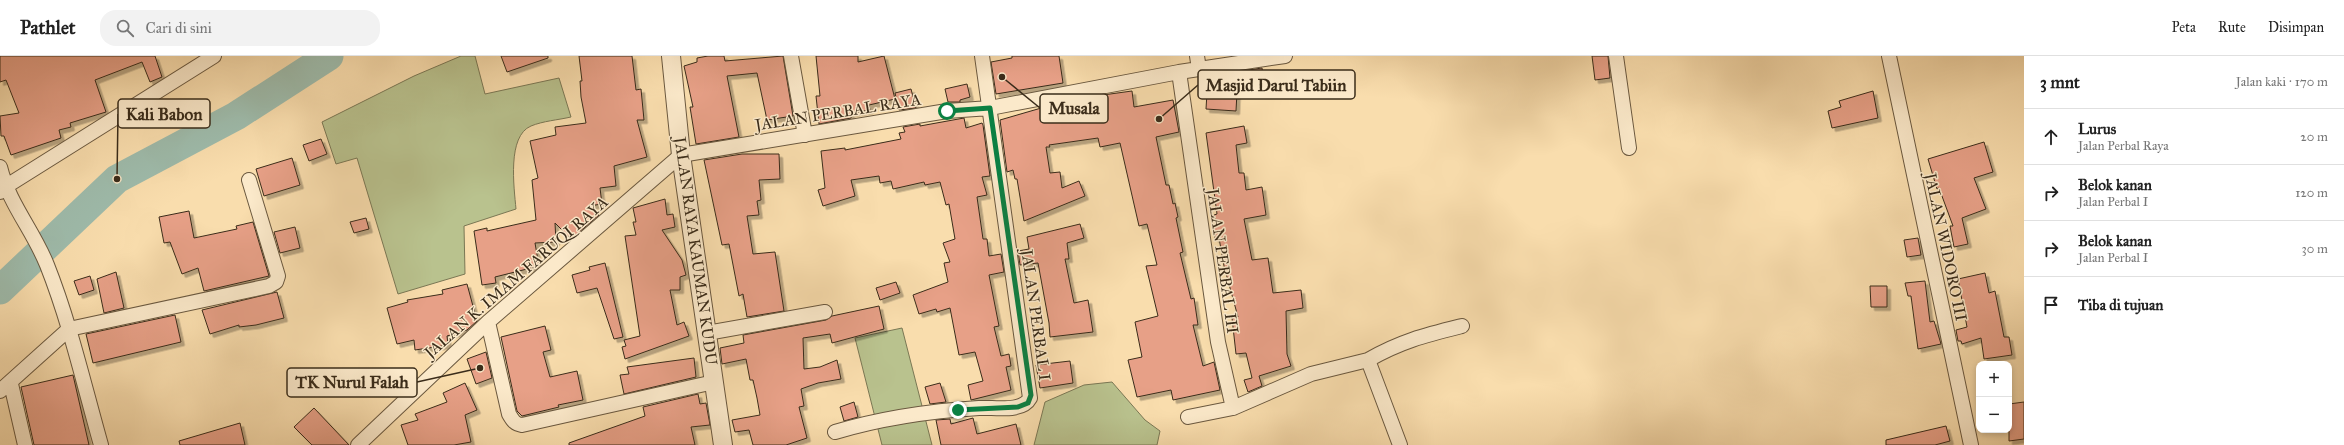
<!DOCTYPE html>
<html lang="id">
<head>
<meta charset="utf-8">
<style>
	body { margin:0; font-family:"IM FELL Great Primer",serif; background:#f2f2f2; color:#222 }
	.controls { position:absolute; right:12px; bottom:12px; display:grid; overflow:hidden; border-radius:8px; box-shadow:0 2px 6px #0003 }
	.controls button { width:36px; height:36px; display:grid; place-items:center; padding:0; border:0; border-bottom:1px solid #e0e0e0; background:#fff; color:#222; font:20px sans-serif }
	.stop { position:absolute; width:12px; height:12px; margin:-9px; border:3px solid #0b8043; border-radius:50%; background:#fff }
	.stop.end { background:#0b8043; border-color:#fff; box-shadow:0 1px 4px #0008 }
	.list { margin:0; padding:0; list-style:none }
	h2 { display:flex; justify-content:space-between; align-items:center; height:52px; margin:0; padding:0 16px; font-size:17px }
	h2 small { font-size:13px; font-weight:400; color:#767676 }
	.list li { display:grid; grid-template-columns:26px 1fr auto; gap:12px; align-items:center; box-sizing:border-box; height:56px; padding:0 16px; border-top:1px solid #e0e0e0 }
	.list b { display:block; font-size:15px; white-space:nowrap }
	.list p { margin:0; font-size:13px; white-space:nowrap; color:#767676 }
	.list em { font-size:13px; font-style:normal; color:#767676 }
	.icon { flex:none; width:22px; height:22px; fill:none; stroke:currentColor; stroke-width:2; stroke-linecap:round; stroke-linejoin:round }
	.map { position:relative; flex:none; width:2024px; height:389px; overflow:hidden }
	header { display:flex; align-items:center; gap:24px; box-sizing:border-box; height:56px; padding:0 20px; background:#fff; border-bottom:1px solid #e0e0e0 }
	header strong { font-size:19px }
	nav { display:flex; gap:22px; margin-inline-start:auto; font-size:14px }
	.search { width:280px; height:36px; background:#f2f2f2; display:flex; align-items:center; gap:10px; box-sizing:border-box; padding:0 14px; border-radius:16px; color:#767676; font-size:15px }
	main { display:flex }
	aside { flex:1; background:#fff }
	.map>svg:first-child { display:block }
	.green { fill:#b9c28e; stroke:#7a7754 }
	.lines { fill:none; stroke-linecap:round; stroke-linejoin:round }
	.river { stroke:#9ebbab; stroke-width:29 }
	.building { fill:#e7a087; stroke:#3a2c1a; filter:url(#shadow) }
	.minor-casing { stroke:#6a583f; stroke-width:16 }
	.tertiary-casing { stroke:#6a583f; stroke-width:20 }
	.minor { stroke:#fbe9ca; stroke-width:14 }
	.tertiary { stroke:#fbe9ca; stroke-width:18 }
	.route { stroke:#0b8043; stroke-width:5 }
	.labels { text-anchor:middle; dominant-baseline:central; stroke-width:3; stroke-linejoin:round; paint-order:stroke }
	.street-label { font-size:16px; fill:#3a2c1a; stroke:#fbe9ca }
	.leader { fill:none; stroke:#3a2c1a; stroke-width:1.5 }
	.callout-dot { fill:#3a2c1a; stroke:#fbe9ca; stroke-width:1.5 }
	.callout { fill:#fbe9ca; stroke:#3a2c1a; stroke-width:1.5 }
	.callout-label { font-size:17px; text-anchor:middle; font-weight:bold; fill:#3a2c1a }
</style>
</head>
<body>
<header>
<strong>Pathlet</strong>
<div class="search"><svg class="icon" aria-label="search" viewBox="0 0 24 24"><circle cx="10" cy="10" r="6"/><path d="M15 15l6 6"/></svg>Cari di sini</div>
<nav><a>Peta</a><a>Rute</a><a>Disimpan</a></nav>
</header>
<main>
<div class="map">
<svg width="2024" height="389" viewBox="0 0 2024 389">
	<defs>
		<filter id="shadow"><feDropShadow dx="3.5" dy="3.5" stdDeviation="0" flood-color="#0004"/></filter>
	</defs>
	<rect width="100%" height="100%" fill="#f9ddad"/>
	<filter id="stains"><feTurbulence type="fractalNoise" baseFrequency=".005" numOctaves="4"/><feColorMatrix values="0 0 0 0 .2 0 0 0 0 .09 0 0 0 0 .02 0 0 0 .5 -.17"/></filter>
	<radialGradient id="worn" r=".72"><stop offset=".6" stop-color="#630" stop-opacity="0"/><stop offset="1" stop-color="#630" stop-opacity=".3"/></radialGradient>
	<path class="green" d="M461,0H475L485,38L559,22L571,61C558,64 543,65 531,70C507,80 514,131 516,153L464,170L465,218L398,238L357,102L336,108L322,66L414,20Z
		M902,272L932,389H882L855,282Z
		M1112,326L1145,364L1160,375L1157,389H1034L1045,346L1084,329Z"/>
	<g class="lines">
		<path class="river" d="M0,234L117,123L236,60L329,0"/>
	</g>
	<path class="building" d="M0,0H155L162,21L150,26L142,6L95,24L106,56L70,67L71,71L59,74L61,82L11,99L4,80H1L0,60L19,57L6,24L0,26Z
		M501,0H548V2L507,16Z
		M579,0H632L636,34L641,33L644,64H637L647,101L614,110L616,130L600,132L602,148L589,150L599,159L571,183L555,167L556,186L535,187L539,210L495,221L496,227L482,229L474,175L487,172V175L536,164L532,124L538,122L530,85L556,79L555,71L586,67L581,41L580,25H582Z
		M708,0H724L725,5L783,0L793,60L767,64L757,17L727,20L739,81L696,88L690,51H693L684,10L697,6V2Z
		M816,0H858V6L884,0L895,43L869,49L870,54L851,57V62L819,68L816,40H820Z
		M1012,0H1059L1063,27L996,38L991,6L1012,2Z
		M1592,0H1608L1610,22L1595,24Z
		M1262,12L1265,32L1237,36L1236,55L1206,53L1208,20Z
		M967,28L970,41L960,44V46H948L945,33Z
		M911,33L916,52L899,54L895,37Z
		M1132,35L1134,51L1173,44L1179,76L1156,81L1166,129H1169L1173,148L1175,147L1178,161L1176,162L1183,196L1180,197L1191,243L1194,242L1198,269H1193L1203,310L1214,306L1220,334L1173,344L1171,334L1137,341L1128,304L1142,301L1135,266L1158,260L1146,210L1157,209L1147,168L1139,170L1120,87L1100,91L1098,82L1049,89L1050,91H1046L1050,117L1060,116L1062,132L1079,125L1085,140L1024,165L1017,123H1015L1013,114L1007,116L1000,64L1055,48L1067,46V48H1074L1104,43L1103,39Z
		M1873,35L1878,62L1832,72L1828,55L1841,51L1839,45Z
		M964,62L966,72L982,67L983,69L990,120L982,121L987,139L977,141L983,183H987L989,200L1001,198L1004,216L989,219L999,270L994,271L1001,300L1009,298L1011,310L1006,311L1011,334L971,344L968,329L983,325L975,296L959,299L950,252L937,256L936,253L919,258L913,239L948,226L944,207L950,206L943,187L955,183L949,148L946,149L940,126L925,129L924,126L893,133L891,125L880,127L879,120L851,124L855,140L823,150L818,134L825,132L821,95L845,92V94L901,83L899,77L905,76L903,71L920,68V70Z
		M1244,70L1247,87L1236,89L1239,117H1244L1246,134L1262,131L1266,159L1244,163L1252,204L1268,202L1273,237L1301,234L1303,252L1286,255L1287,298L1291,310L1259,320L1262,330L1248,336L1244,324L1252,322L1246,297L1236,298L1232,262L1238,261L1224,210L1219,182L1215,183L1214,170H1217L1214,159L1217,158L1206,77Z
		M321,83L327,98L309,105L303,89Z
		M1984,86L1993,116L1974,122L1986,153L1962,162L1968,188L1954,191L1950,170H1953L1939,132L1937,133L1928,103Z
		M742,98H779L780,123L759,124L761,144L757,145L759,159L747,160L753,198L775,196L784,255L747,261L743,238L739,240L729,188L722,189L704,104Z
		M292,102L300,129L264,140L256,113Z
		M665,143L667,159L673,158L675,171L662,174L682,204L686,219L680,221V234H670L677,269L684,266L689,280L625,303L622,291L626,290L624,284L640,280L625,180L636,179L633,166H636L633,152Z
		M189,155L194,182L237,173L236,170L253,166L269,220L204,235L198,212L182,218L170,186L164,187L159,161Z
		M366,162L369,173L354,177L350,166Z
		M1080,168L1084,182L1067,187L1069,203H1065L1074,247L1088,244L1093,276L1050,281L1049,267L1038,207L1020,209L1018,195L1029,193L1027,181Z
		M295,171L300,192L280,197L274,176Z
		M1918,182L1921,199L1907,201L1904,184Z
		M605,207L623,281L614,283L597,232L577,237L572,219L590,214L589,211Z
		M116,216L124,252L104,257L97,223Z
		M1985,217L1989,237L1995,235L2004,281H2009L2012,299L1984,303L1981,282L1962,288L1961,285H1958L1956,274L1967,271L1958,223Z
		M90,220L94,234L79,239L74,225Z
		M1925,225L1930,266L1934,265L1941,288L1918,293L1911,240H1908L1905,227Z
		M896,226L900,237L880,244L876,232Z
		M467,228L477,265L467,274L447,280L448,289L415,294L414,284L397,288L387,252L408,246L407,244L443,238L442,234Z
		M1870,230H1887V251H1871Z
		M277,236L284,262L256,269L239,271V269L210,278L202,254Z
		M879,250L884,273L832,287L830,278L803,282L804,313L820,311L837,304L841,323L818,327L801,333L804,350L799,351L807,382L786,389H753L749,374L735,376L732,364L760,359L757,342L753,324H750L746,303L722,308L720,292L744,287L743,279L826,264L832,260Z
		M175,259L181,286L93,307L86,278Z
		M545,270L551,294L543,296L550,321L577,315L583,344L558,349L559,351L522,360L517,355L501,281Z
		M486,296L492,322L476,328L467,303Z
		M694,302L696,321L624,338L620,319L629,318L627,311Z
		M1070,305L1073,327L1040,332L1036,309Z
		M73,319L89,389H34L21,331Z
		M465,327L477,354L465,359L471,386L454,389H408L401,369L418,364L415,358L447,346L443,337Z
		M940,327L946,346L930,348L925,331Z
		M698,338L700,348L706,347L710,369L691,371L695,389H569V387L645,360L643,351Z
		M854,346L858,361L844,365L840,351Z
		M2024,346V383L2009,385V348Z
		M314,352L349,389H312L294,371Z
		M973,362L977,378L1016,368L1021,389H941L936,364L950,363L951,368Z
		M240,367L245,389H180L179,385Z
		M1946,370L1950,385L1935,389H1886V384Z"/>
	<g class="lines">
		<g class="minor-casing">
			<path id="minor" d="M791,0L805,79
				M1197,0L1199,13
				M1616,0L1629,92
				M1889,0L1971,389
				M1179,16L1218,286L1233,352L1188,361
				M0,111C9,148 33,174 47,209C70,267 84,329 101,389
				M0,136L5,131L214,0
				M488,266L509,358C513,365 515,368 522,369L714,326
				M69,273L269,230L276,226L278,220L249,124
				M707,277L825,256
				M1368,304C1401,285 1426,279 1462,270
				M11,328L25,389
				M0,335L69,273
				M1233,352L1311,318L1368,304L1400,389
				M835,376C882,362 930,355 979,352C994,351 1022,357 1030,342L982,0
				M358,389L488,266L681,99L947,55L990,52L1179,16L1285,0"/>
		</g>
		<g class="tertiary-casing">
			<path id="tertiary" d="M671,0L681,99L723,389"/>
		</g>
		<use href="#minor" class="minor"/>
		<use href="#tertiary" class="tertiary"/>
	</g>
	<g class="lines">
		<path class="route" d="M947,55L990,52L1031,339L1028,347L1018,351L958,354"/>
	</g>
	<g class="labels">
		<g class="street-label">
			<text transform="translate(838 56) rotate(-9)">JALAN PERBAL RAYA</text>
			<text transform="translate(1946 191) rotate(78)">JALAN WIDORO III</text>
			<text transform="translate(696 195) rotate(82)">JALAN RAYA KAUMAN KUDU</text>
			<text transform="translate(1223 205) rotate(82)">JALAN PERBAL III</text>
			<text transform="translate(516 221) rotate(-41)">JALAN K. IMAM FARUQI RAYA</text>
			<text transform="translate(1036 259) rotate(82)">JALAN PERBAL I</text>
		</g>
	</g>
	<path class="leader" d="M1159 63L1198 29M1002 21L1040 52M117 123L118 58M480 312L417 326"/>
	<g class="callout-dot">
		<circle cx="1159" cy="63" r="4"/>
		<circle cx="1002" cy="21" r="4"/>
		<circle cx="117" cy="123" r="4"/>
		<circle cx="480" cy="312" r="4"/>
	</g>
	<g class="callout">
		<rect x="1198" y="14" width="157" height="29" rx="4"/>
		<rect x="1040" y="38" width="68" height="29" rx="4"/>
		<rect x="118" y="43" width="92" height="29" rx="4"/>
		<rect x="287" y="312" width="130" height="29" rx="4"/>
	</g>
	<g class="callout-label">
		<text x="1276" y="35">Masjid Darul Tabiin</text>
		<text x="1074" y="58">Musala</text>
		<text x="164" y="64">Kali Babon</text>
		<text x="352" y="332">TK Nurul Falah</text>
	</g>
	<rect width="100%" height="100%" filter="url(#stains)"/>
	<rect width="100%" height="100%" fill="url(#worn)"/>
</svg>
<div class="controls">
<button>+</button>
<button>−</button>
</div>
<div class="stop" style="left:947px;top:55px"></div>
<div class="stop end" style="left:958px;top:354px"></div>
</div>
<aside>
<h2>3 mnt<small>Jalan kaki · 170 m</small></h2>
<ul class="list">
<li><svg class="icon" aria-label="ahead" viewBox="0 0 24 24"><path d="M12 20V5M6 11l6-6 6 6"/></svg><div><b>Lurus</b><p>Jalan Perbal Raya</p></div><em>20 m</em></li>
<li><svg class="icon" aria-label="right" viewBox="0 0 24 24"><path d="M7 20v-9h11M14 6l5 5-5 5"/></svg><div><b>Belok kanan</b><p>Jalan Perbal I</p></div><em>120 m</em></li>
<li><svg class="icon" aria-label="right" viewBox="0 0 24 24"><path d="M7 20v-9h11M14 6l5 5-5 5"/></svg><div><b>Belok kanan</b><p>Jalan Perbal I</p></div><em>30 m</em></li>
<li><svg class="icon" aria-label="arrive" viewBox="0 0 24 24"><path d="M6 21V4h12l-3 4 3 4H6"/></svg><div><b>Tiba di tujuan</b></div></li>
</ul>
</aside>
</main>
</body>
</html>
